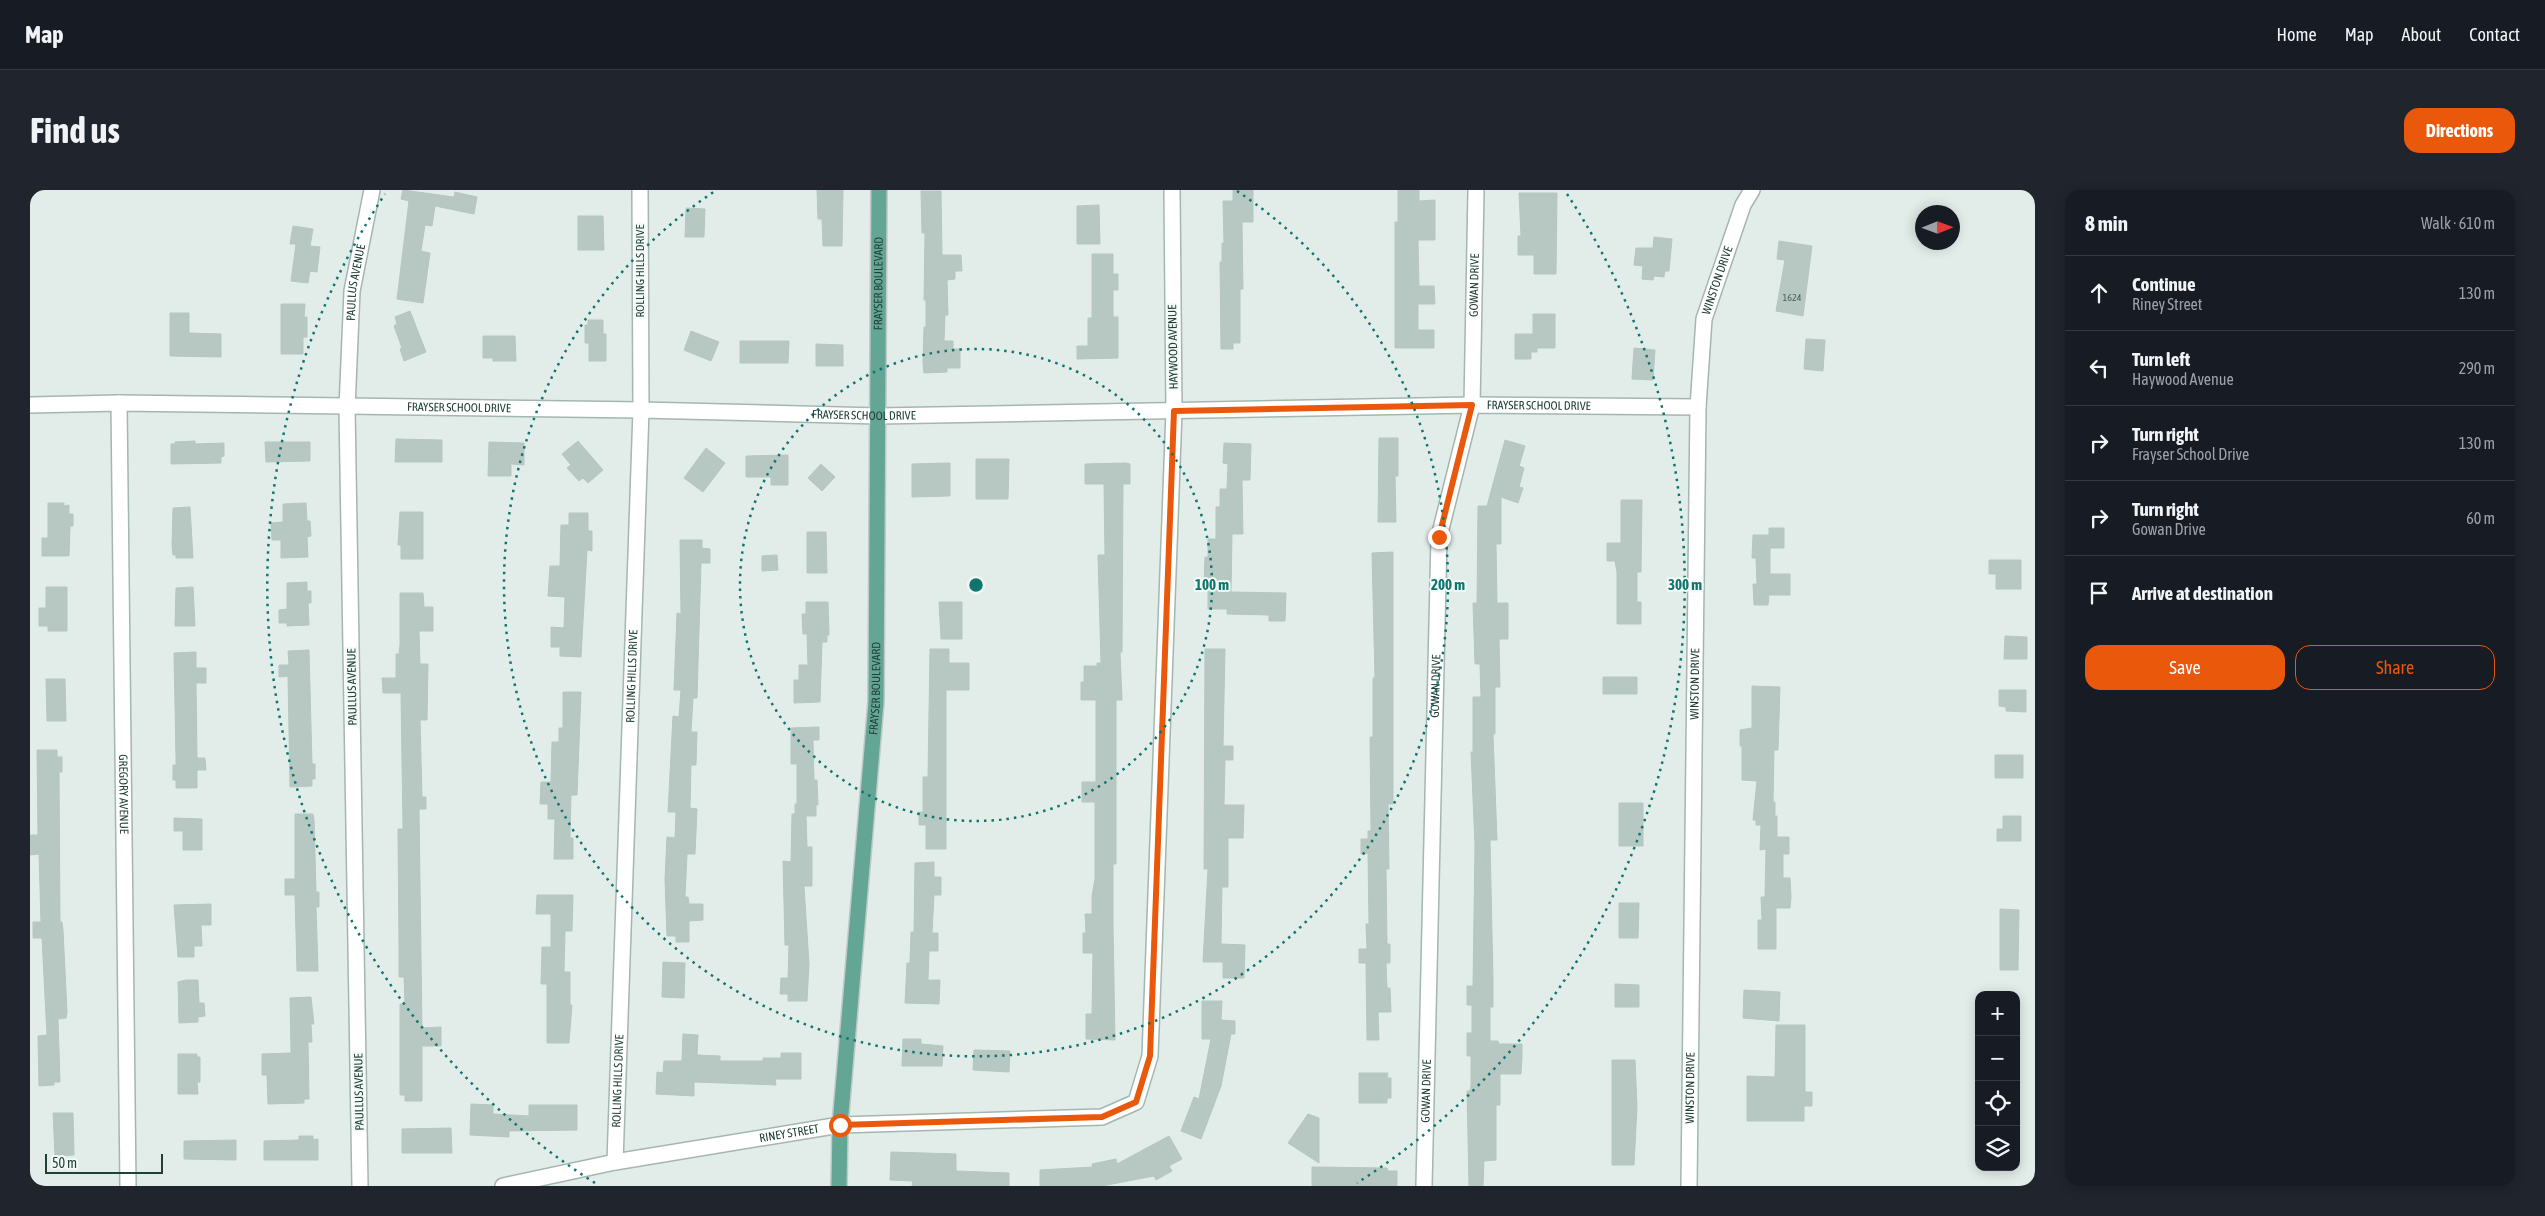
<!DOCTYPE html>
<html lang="en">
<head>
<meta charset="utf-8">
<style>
	body { margin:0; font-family:"Asap Condensed",sans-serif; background:#20242c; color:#f1f3f6 }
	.controls { position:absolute; right:15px; bottom:15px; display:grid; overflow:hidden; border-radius:10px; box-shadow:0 2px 12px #0003 }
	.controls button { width:45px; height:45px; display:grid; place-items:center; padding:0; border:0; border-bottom:1px solid #363941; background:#171b24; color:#f1f3f6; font:25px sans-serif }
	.compass { position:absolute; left:1885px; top:15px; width:45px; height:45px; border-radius:50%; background:#171b24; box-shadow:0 2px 12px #0003; rotate:89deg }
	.scale { position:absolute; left:15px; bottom:12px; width:118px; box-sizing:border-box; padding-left:5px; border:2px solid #214038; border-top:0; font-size:14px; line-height:18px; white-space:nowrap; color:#214038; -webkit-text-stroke:4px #f3f9f6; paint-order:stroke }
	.stop { position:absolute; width:15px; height:15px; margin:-11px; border:4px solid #ea580c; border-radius:50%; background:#fff }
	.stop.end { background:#ea580c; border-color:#fff; box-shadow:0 1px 5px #0008 }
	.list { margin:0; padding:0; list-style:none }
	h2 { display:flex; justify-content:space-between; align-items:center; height:65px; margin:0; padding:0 20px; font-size:21px }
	h2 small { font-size:16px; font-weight:400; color:#9ea1a6 }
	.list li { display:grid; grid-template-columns:32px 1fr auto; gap:15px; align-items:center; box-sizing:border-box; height:75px; padding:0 20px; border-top:1px solid #363941 }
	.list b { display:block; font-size:19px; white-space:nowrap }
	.list p { margin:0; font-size:16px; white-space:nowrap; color:#9ea1a6 }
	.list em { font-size:16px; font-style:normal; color:#9ea1a6 }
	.actions { display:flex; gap:10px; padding:15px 20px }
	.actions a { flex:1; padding:11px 0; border:1px solid #ea580c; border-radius:15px; text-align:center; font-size:18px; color:#ea580c }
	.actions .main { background:#ea580c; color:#fff }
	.icon { flex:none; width:28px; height:28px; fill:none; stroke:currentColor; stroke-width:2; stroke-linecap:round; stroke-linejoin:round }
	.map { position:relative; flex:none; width:2005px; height:996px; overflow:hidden; border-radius:15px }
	header { display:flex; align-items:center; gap:30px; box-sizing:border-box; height:70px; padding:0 25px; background:#171b24; border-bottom:1px solid #363941 }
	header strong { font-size:24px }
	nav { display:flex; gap:28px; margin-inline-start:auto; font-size:18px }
	.intro { display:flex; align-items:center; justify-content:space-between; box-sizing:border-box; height:120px; padding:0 30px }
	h1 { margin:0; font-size:35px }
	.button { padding:12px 22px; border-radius:15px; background:#ea580c; color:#fff; font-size:18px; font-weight:700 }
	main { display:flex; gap:30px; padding:0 30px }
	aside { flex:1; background:#171b24; border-radius:15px; box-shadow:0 2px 12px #0003 }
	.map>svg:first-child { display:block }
	.building { fill:#b7c8c2; stroke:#b4c7c0 }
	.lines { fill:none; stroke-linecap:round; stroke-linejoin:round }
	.minor-casing { stroke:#a4b6b0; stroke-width:18 }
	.major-casing { stroke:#c1cac7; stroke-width:18 }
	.minor { stroke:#fff; stroke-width:15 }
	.major { stroke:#64a696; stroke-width:15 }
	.route { stroke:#ea580c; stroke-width:6 }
	.ring { fill:none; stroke:#0f766e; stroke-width:2.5; stroke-dasharray:2.5 5 }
	.labels { text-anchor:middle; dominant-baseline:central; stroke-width:4; stroke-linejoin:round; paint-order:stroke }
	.number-label { font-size:10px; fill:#46625a }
	.street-label { font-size:12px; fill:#214038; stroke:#f3f9f6 }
	.centre { fill:#0f766e; stroke:#f3f9f6; stroke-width:2.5 }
	.ring-label { font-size:15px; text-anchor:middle; font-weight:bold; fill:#0f766e; stroke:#f3f9f6; stroke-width:4; stroke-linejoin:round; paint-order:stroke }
</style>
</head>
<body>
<header>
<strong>Map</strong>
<nav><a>Home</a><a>Map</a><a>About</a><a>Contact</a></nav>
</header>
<div class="intro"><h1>Find us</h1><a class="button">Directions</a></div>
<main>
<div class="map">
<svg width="2005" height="996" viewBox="0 0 2005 996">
	<rect width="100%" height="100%" fill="#e2ede9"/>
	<path class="building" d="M373,0L424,7L425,2L447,7L444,24L405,16L402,36L395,35L391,61L400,63L393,113L367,109L379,11L371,9Z
		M787,0H813L812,56H793L792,29H788Z
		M1203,0H1223V32H1212L1213,99H1210V153H1203V159H1191L1190,72H1192V53H1194L1193,11H1203Z
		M1368,0H1389V11L1405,10V50H1388L1389,96H1404L1405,114H1388V140H1404V158H1365V32H1368Z
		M891,1H911L912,65H931L932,81H925V89L917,90L918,125H915L914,151H923V159H930V178H917V182L894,183L893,173L894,137H896V110H894L895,43H892Z
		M1489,3H1527L1526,84H1504V65H1488V46H1491Z
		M1069,15L1070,54H1047V16Z
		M656,18L675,19L674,47H655Z
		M548,26H573L574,60H548Z
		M263,36L283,39L280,56L290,57L287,82L280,81L278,93L261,91L266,54H260Z
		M1624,47L1642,49L1639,81H1635L1634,87L1624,86L1623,90L1612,89L1613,76L1604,75L1606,58H1623Z
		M1749,51L1782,56L1773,126L1746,121L1755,70L1747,69Z
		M1062,64H1083V84H1088V100H1083V127H1088V168L1047,169V156H1058V128H1062Z
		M251,114H275L274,127H277V147H273V164H251Z
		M380,121L396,162L374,171L370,159L372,158L364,136L367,134L365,127Z
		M140,123H159V143L191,144V167L140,166Z
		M1503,124H1525V158H1507V162H1501V169H1485V144H1503Z
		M558,130H573V144H576V171H559V153H555V135H558Z
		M661,141L689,152L681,171L654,160Z
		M453,146H485L486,171H463V168H453Z
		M1776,149L1795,150L1793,181L1774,179Z
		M710,151H759L758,173H710Z
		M786,154L813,155V176H786Z
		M1604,158L1625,160L1623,190L1602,189Z
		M1349,248H1368V286H1365L1366,332H1348Z
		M366,249L412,250V272H365Z
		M1475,250L1495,256L1489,276L1494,278L1489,297L1493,298L1488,313L1471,307V354H1466L1467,413H1478V449H1469L1470,497H1465V544H1463L1467,650H1460L1463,790V817H1460V851H1468L1469,854H1492V866L1491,884H1470V915H1466V970L1454,971L1453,996H1439L1437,901H1440L1441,896V866H1437V843H1442V815H1437V796H1443L1445,655L1441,562H1443V507H1451L1450,474H1445L1443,413H1447L1448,316H1457Z
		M165,251V254L194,253V266L191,267V273L141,274V254H145V252Z
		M548,251L573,280L558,293L553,288L549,291L537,278L541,275L532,264Z
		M235,252H280V271L236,272Z
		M459,252L494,253V275L481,274V286H458Z
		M1194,253L1221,254L1220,290H1212L1213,344H1202L1201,402L1256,403L1255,431H1239V425L1197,424V419H1178V393H1174L1175,367H1178V349H1186V317H1190V299H1197L1198,274L1193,273Z
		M676,258L695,273L673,302L654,288Z
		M758,265V295H741V287H716V266Z
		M946,269H979L978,309H946Z
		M920,273V306L882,307V274Z
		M1096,273L1100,274V294H1093L1092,462H1090L1092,510H1086V674H1083V735L1085,850L1056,849V824H1062L1063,763H1053V743H1056L1055,724H1062V706L1065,689V612H1052V592H1066V510H1051V492H1054V476H1067V473H1071L1068,365H1075L1074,294H1055V274Z
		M791,274L805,287L792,301L778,288Z
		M1591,310H1612L1611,382H1607V412H1611V434H1587V382L1585,371H1577V353H1591Z
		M18,313H34V316L39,315V324H43V336H40L39,366H12V348H18Z
		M276,313L277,331H280L281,346L277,347L278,367L251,368V350H242L241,333L253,332V314Z
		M160,317L163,368H146V365H143L142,355L143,318Z
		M370,322H393V369H371V355H368Z
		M539,323H558V341H562V361L557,360L551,467L530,466V457H521V437L534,438L535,407L518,406L520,376H530L531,335H539Z
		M1739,338H1754V358H1740V384H1760V405H1739L1738,415H1724L1723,394H1727L1726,368H1722L1723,345H1739Z
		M777,342H796L797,383H777Z
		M650,350H672V358L680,359V373H671L667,508H663L661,542H667L666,575H661L660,618L667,619L665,664H657L655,707H658L659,714H673V730L659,731V752H646V746H637L635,689L637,647L645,648L646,622H638L643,526L649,527L651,500H644L647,423L651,424Z
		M1363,362V614H1358L1359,679H1356L1357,754H1360V773H1356L1357,798H1360L1361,822H1348L1349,850H1337L1336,773H1329V759H1337L1336,734H1339L1338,663L1331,664V649H1338V641H1341L1340,547H1343V488H1345L1342,363Z
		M747,365L748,380L732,381V366Z
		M1959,370H1991V399H1966V384H1959Z
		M277,392V401H281V413H278L279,435L257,436V433H249V420L257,419V393Z
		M16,397H37V441H18V436H9V418H16Z
		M163,397L165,436H145L146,398Z
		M370,403H393L394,417H403V441H389L390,474H398L397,530H390L392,607H396V619H389L392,838L411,837V856H392V911H375V905H370V814H375L374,787H369V756L368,639H373L371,503H353L352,488H366V464H369L370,455Z
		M776,412H798L799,445H797V452H792L790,512L764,513V490H769V475H778L777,444H773L772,424H776Z
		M909,412H932V449H911Z
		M1975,446L1997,447V469H1974Z
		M900,459H919V473H939V500H916V659H896V635H889V622H893V587H898Z
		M1175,459H1195L1193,556H1203V570H1195L1194,615H1214L1213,648H1198V697H1192L1191,754L1215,755L1214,788H1193V772H1173L1178,679H1174Z
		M279,460L282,574H285V589H282V596L260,597L258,486L249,487V475H259L258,461Z
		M166,462V478H176V493H166L167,568H175L176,580H167V598H146V590H143V575H146V568L144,463Z
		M1573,487H1607V504H1573Z
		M16,489H35L36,531H17Z
		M1722,496L1750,497L1748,560H1744L1743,612H1745V626H1747V647H1759V664H1753V688H1760L1761,707L1760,718H1746V759H1728V730H1732L1731,707H1735L1736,659L1730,660L1731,635H1726V630H1723L1727,591L1712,590V556H1710V540L1722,538Z
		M1969,500H1996V522L1976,521V517L1969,516Z
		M533,502H551L547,605H541L540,648H543V669H524L525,629H518V614H510L511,592H521L522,552H529V538H533Z
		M789,537V550H783L784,590H787L788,615H786V626H776L777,657H782V696H774L779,774L777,811H758V804H750L751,788H758L759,755H755L753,671L761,672L762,624H765V614H767V574H761V538Z
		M7,560H27V567H32V582H29L30,732H32L33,740L37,822L36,828L28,829L30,892H24V895L9,896L8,846L17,845L12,748H3V732H11L9,664L0,665V645H8Z
		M1965,565H1993V588H1965Z
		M1589,613H1613V656H1589Z
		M265,624H283L284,630L286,702H289V717H286L288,781H267L265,705H255V689H265Z
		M1973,626H1991V651H1967V639H1973Z
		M144,628L172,629V660H153V641H144Z
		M904,672V687H911V705H904L902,743H908V761H899L898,790H910L909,814L875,813L877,773H880L881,742H884L885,673Z
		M507,705H543L542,741H535L534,782H540V815H542L539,853H517V794H511L512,757H521V724H506Z
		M1589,713H1609L1608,748H1589Z
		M181,714V735H171L172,756H164V767H148L144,715Z
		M1970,719L1989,720L1988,780H1970Z
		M633,772L655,773L654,808L632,807Z
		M156,790H168L169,813H174L175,826L168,827V832L149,833L148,792Z
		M1585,794L1609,795V817H1585Z
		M1714,800L1750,802L1749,831L1713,828Z
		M281,807L284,834H281L282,852H278L279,909H274V913L238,914L237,885H232V864L261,863L260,808Z
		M1172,811H1192L1191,830L1205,831V844H1201L1191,896L1171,949L1151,941L1164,907L1169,909L1181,849H1172Z
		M1746,835H1775V902H1782V916H1774V931H1717V886L1745,887Z
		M653,844L668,845L667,865L690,866V871H733V868H751V863H771V889H745L746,895L664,892V906L626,904L627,882L633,883L634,871H652Z
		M873,849H891V854L913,856L912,876H872Z
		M944,860L980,861L979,882L943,880Z
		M148,864H167V867H170V892H167L168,904H148Z
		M1582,870H1605L1607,917L1604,975H1582Z
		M1329,883H1358L1357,888H1361V908H1357V913H1329Z
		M441,914L463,915V924L499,926V915H547V940L479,941V947L440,945Z
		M23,923H43L44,965L25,966Z
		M1278,924L1289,928V973L1258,953Z
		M421,938L422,963H372V939Z
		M269,946H283V950L288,949V970H234V951L269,950Z
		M1139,946L1152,969L1139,976L1142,981L1126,990L1124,986L1072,996H1010V980L1063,977L1062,974L1086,969L1087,974Z
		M206,950V970L154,969V951Z
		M861,962L926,964V981L979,983V996H882L883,991L860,990Z
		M1282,977L1357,978L1358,981H1367V996H1282Z"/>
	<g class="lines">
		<g class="minor-casing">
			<g id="minor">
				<path id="s1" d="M89,213L98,996"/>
				<path id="s2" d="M0,215L89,213L611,220L848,226L1442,215L1668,217"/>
				<path id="s3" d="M585,972L611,220L610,0"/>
				<path id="s4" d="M330,996L317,218L322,101L342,0"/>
				<path id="s5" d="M473,996L585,972L810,935L1072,927L1106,912L1120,866L1144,221L1142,0"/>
				<path id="s6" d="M1394,996L1409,347L1442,215L1446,0"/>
				<path id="s7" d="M1659,996L1668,217L1674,129L1713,15L1722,0"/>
			</g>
		</g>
		<g class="major-casing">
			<g id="major">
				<path id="s8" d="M809,996L810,935L846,512L849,0"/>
			</g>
		</g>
		<use href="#minor" class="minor"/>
		<use href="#major" class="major"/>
	</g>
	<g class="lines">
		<path class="route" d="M810,935L1072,927L1106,912L1120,866L1144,221L1442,215L1409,347"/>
	</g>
	<g class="ring">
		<circle cx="946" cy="395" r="236"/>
		<path d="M1207 1A472 472 0 1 1 685 1"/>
		<path d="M565 993A709 709 0 0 1 355 4M1537 4A709 709 0 0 1 1327 993"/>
	</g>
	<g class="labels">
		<g class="number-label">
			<text x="1762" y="107">1624</text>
		</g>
		<g class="street-label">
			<text transform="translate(610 81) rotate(-90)">ROLLING HILLS DRIVE</text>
			<text stroke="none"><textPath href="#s7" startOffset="908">WINSTON DRIVE</textPath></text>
			<text stroke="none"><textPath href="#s4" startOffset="904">PAULLUS AVENUE</textPath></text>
			<text stroke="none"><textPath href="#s8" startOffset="904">FRAYSER BOULEVARD</textPath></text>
			<text stroke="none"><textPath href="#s6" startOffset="905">GOWAN DRIVE</textPath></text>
			<text transform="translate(1143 157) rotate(-91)">HAYWOOD AVENUE</text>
			<text stroke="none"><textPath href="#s2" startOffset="1509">FRAYSER SCHOOL DRIVE</textPath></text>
			<text stroke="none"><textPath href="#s2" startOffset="429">FRAYSER SCHOOL DRIVE</textPath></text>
			<text stroke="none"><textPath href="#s2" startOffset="834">FRAYSER SCHOOL DRIVE</textPath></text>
			<text stroke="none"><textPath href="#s3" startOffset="486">ROLLING HILLS DRIVE</textPath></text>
			<text stroke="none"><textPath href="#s7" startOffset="502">WINSTON DRIVE</textPath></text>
			<text stroke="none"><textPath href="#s6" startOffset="500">GOWAN DRIVE</textPath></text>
			<text transform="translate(322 497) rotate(-91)">PAULLUS AVENUE</text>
			<text stroke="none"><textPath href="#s8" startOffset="499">FRAYSER BOULEVARD</textPath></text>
			<text stroke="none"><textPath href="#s1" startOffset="391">GREGORY AVENUE</textPath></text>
			<text stroke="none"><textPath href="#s3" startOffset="81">ROLLING HILLS DRIVE</textPath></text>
			<text stroke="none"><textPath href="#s7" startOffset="98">WINSTON DRIVE</textPath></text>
			<text stroke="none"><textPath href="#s6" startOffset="95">GOWAN DRIVE</textPath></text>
			<text transform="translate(329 902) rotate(-91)">PAULLUS AVENUE</text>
			<text stroke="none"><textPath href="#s5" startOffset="291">RINEY STREET</textPath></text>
		</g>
	</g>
	<circle cx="946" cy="395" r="8" class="centre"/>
	<g class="ring-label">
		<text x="1182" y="400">100 m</text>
		<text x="1418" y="400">200 m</text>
		<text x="1655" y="400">300 m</text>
	</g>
</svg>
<div class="controls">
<button>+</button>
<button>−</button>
<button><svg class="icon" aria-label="locate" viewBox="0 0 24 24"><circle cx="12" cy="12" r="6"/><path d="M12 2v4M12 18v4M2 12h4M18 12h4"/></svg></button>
<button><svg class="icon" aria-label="layers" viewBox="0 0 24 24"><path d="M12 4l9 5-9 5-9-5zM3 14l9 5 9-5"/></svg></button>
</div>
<svg class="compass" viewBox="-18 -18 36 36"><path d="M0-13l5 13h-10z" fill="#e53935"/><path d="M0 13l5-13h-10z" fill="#9ea1a6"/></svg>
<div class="scale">50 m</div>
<div class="stop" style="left:810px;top:935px"></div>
<div class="stop end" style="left:1409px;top:347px"></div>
</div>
<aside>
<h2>8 min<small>Walk · 610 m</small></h2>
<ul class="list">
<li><svg class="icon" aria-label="ahead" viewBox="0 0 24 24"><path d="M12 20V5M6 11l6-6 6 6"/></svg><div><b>Continue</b><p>Riney Street</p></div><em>130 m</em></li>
<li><svg class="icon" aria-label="left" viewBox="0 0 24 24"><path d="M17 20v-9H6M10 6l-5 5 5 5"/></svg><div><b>Turn left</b><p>Haywood Avenue</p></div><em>290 m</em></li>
<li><svg class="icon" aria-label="right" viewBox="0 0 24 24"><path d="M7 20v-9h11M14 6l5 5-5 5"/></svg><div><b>Turn right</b><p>Frayser School Drive</p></div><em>130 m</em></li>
<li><svg class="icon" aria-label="right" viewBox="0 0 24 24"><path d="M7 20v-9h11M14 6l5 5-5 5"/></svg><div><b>Turn right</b><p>Gowan Drive</p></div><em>60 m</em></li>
<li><svg class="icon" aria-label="arrive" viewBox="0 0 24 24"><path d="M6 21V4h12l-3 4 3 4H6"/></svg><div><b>Arrive at destination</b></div></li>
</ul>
<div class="actions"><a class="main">Save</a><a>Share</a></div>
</aside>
</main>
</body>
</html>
